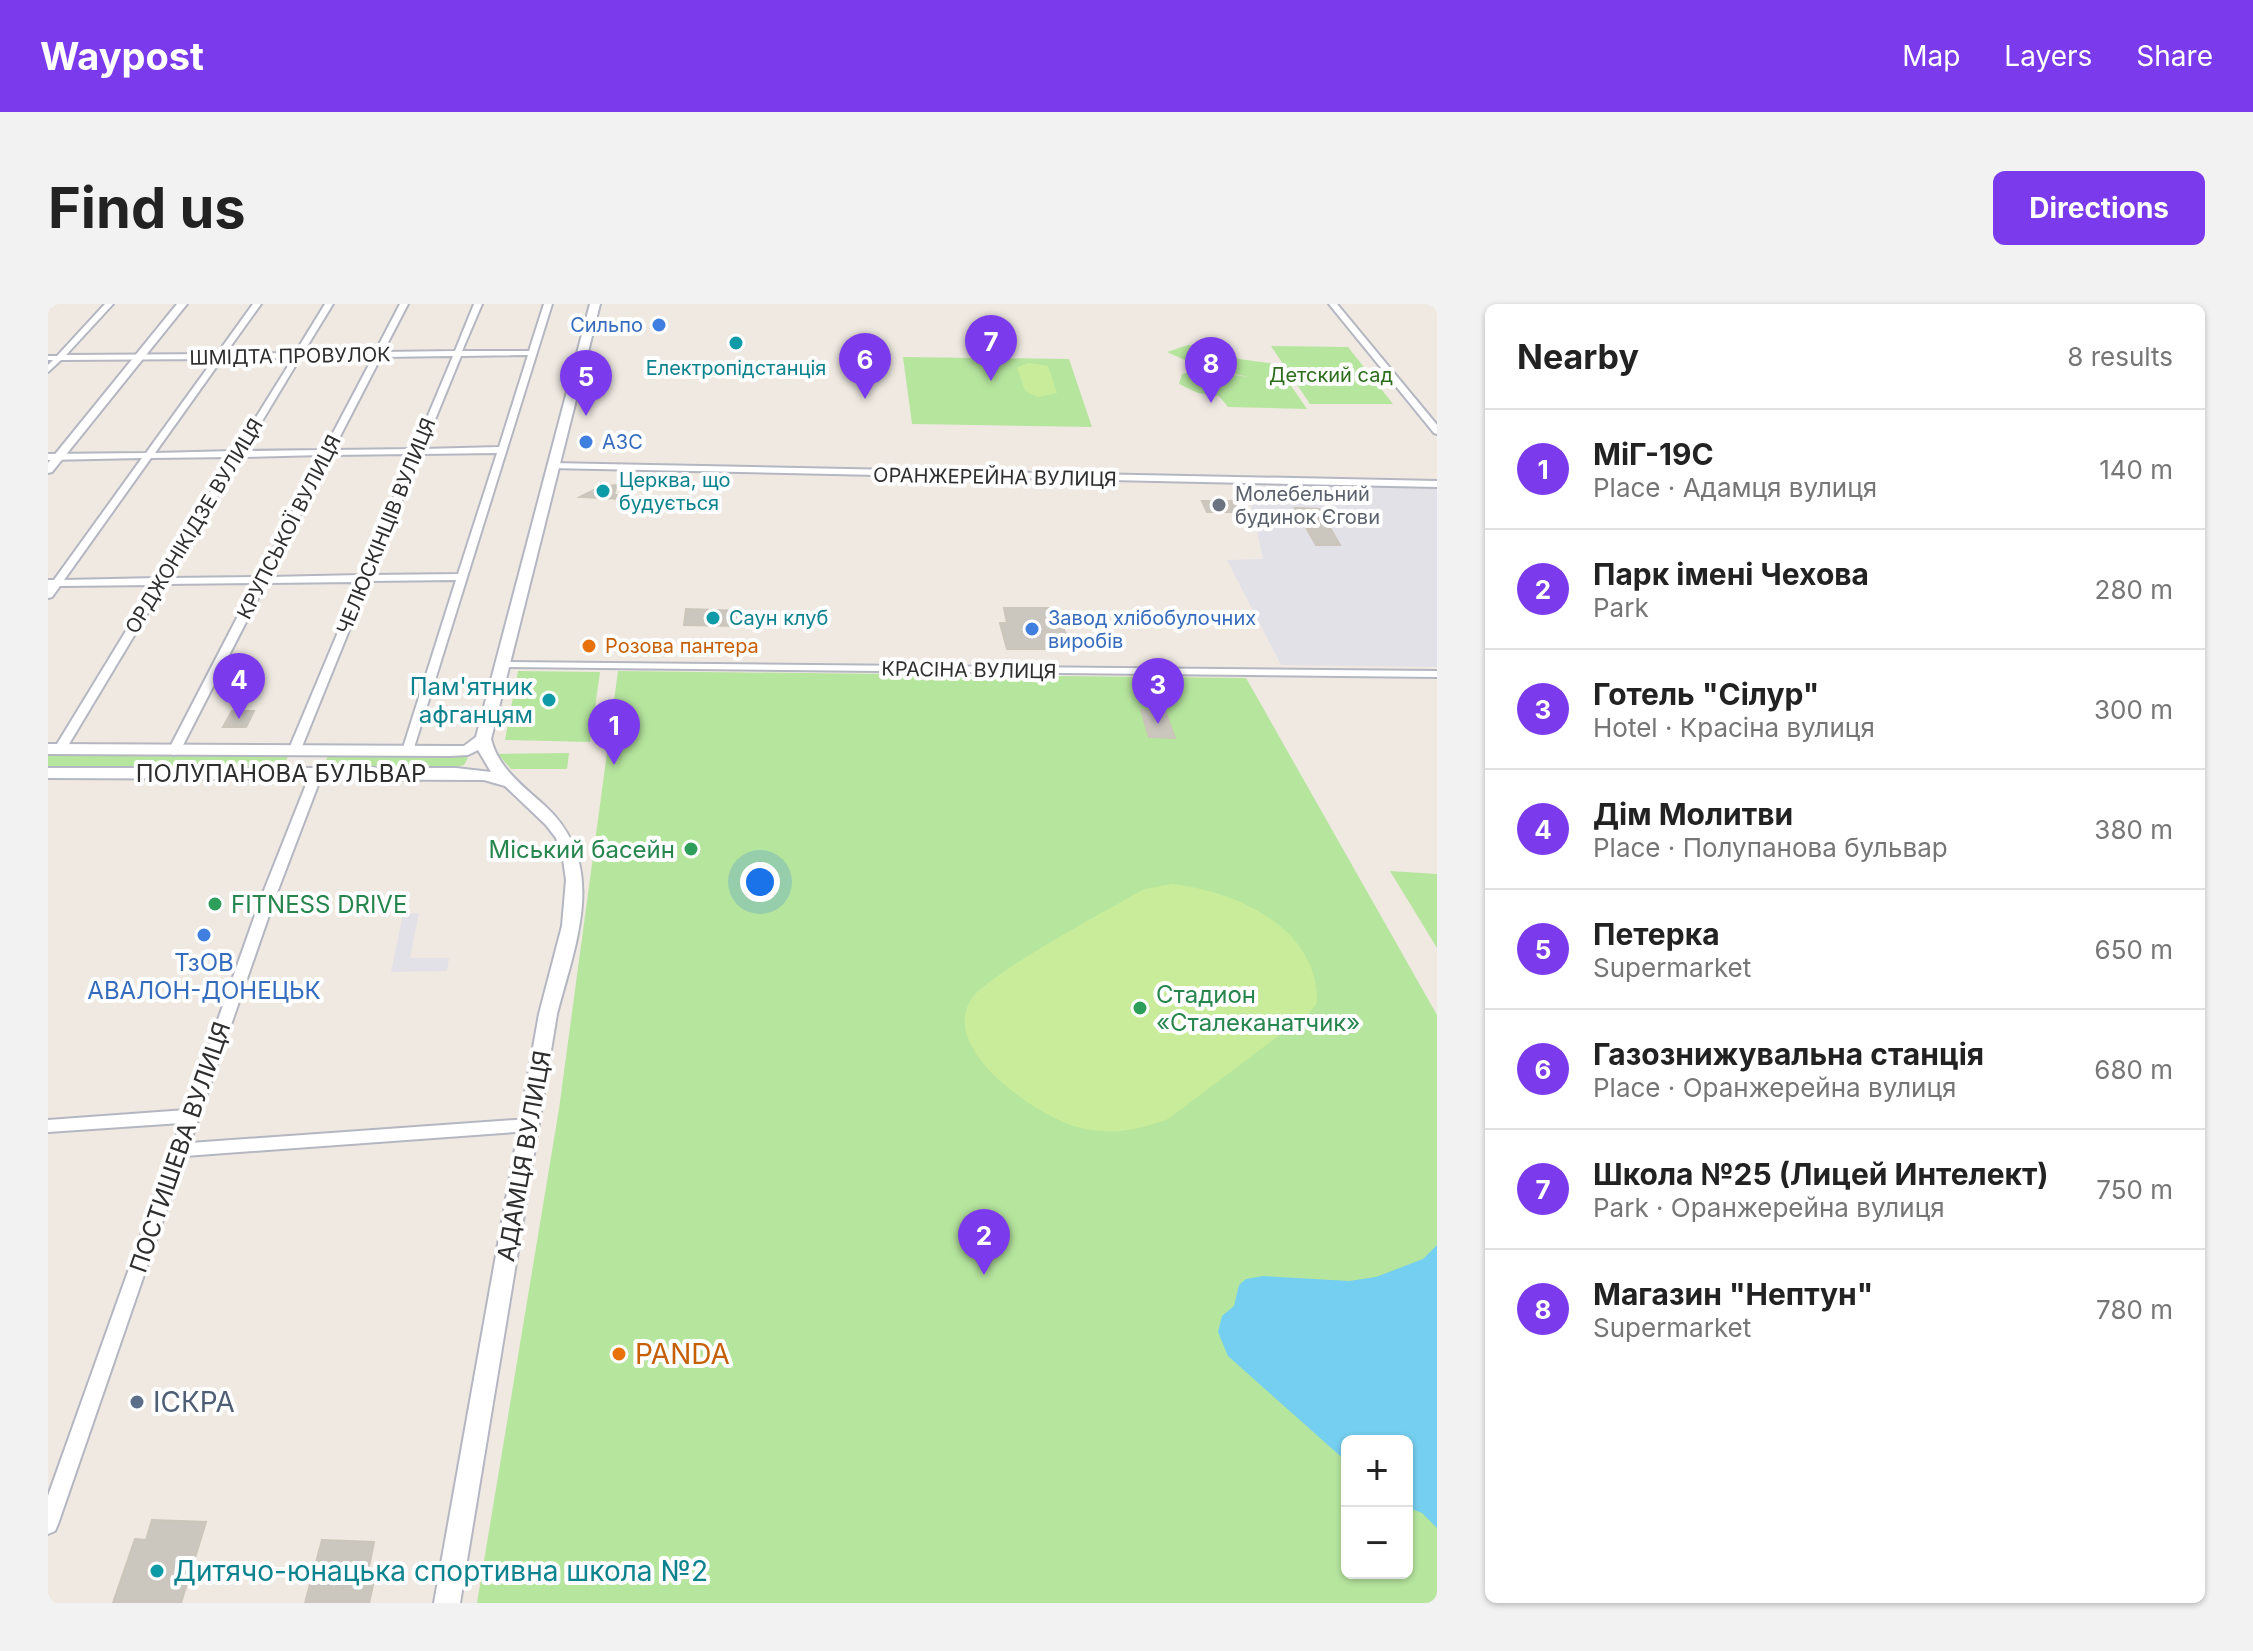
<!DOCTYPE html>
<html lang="en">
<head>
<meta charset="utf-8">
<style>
	body { margin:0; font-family:Inter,sans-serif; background:#f2f2f2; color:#222 }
	.controls { position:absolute; right:24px; bottom:24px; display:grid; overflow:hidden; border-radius:12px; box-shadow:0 2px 6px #0004 }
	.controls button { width:72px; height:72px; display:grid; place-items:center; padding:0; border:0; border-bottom:2px solid #e0e0e0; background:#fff; color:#222; font:40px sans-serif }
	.you { position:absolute; left:712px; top:578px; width:28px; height:28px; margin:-20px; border:6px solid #fff; border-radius:50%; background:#1a73e8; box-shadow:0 0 0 12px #1a73e833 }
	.badge { display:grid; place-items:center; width:52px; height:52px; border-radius:50%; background:#7c3aed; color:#fff; font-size:26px; font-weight:700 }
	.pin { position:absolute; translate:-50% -66px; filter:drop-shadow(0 2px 4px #0008) }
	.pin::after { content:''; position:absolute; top:42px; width:28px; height:24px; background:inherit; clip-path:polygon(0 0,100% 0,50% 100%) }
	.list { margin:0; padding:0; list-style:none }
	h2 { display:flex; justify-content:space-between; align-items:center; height:104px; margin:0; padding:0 32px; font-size:34px }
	h2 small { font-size:26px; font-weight:400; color:#767676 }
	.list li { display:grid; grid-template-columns:52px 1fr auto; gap:24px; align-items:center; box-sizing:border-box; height:120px; padding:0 32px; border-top:2px solid #e0e0e0 }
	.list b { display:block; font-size:30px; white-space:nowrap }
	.list p { margin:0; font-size:26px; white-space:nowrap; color:#767676 }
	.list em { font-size:26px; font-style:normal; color:#767676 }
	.map { position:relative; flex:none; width:1389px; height:1299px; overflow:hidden; border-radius:12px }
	header { display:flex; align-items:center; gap:48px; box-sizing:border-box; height:112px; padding:0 40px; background:#7c3aed; color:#fff }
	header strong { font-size:38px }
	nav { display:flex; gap:44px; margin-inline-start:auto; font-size:28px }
	.intro { display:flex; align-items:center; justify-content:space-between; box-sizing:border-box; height:192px; padding:0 48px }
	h1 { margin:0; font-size:56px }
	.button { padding:20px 36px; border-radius:12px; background:#7c3aed; color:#fff; font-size:28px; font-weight:700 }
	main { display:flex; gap:48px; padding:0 48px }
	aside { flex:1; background:#fff; border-radius:12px; box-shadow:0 2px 6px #0004 }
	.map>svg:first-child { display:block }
	.industrial { fill:#e3e1e8 }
	.green { fill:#b6e59e; fill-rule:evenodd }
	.pitch { fill:#c9ec9a }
	.water { fill:#75cff0 }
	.building { fill:#cbc7bf; stroke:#cbc5ba; stroke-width:2 }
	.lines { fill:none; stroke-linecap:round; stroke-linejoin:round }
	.minor-casing { stroke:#b4b7c1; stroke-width:4 }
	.tertiary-casing { stroke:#b4b7c1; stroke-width:4 }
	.minor { fill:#fff; fill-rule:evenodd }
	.tertiary { fill:#fff; fill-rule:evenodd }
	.shop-dot { fill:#3f7fe0; stroke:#fff; stroke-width:3 }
	.culture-dot { fill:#0f9aa8; stroke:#fff; stroke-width:3 }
	.worship-dot { fill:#6b7280; stroke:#fff; stroke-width:3 }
	.food-dot { fill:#e8710a; stroke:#fff; stroke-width:3 }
	.leisure-dot { fill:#2e9e5b; stroke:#fff; stroke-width:3 }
	.service-dot { fill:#5c6f8a; stroke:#fff; stroke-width:3 }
	.labels { text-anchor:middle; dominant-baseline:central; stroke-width:8; stroke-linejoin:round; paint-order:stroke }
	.far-shop-label { font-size:20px; fill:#366cbe; stroke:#fff; text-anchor:start }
	.far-street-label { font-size:20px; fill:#2e2e2e; stroke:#fff }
	.far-culture-label { font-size:20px; fill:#0d838f; stroke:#fff; text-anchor:start }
	.far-park-label { font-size:20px; fill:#2c6e1b; stroke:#fff }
	.far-worship-label { font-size:20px; fill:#5b616d; stroke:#fff; text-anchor:start }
	.far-food-label { font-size:20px; fill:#c56008; stroke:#fff; text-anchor:start }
	.culture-label { font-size:24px; fill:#0d838f; stroke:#fff; text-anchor:end }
	.street-label { font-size:24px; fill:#2e2e2e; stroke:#fff }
	.leisure-label { font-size:24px; fill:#27864d; stroke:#fff; text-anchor:start }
	.shop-label { font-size:24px; fill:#366cbe; stroke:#fff }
	.near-food-label { font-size:28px; fill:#c56008; stroke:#fff; text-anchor:start }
	.near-service-label { font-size:28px; fill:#4e5e75; stroke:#fff; text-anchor:start }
	.near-culture-label { font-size:28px; fill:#0d838f; stroke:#fff; text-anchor:start }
</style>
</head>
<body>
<header>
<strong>Waypost</strong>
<nav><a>Map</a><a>Layers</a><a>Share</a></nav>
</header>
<div class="intro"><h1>Find us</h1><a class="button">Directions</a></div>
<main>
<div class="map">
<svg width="1389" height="1299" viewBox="0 0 1389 1299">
	<rect width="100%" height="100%" fill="#efe9e1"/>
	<path class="industrial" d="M1199,182L1389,183V363L1233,361L1179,256L1215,255Z
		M371,609L362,654H401L399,667L343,668L355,610Z"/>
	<path class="green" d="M1140,41H1165L1191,55L1228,60L1259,105L1180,103L1171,92L1150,89L1131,80L1134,70L1149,66L1201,73L1152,63L1119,48Z
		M1223,42L1300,43L1345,100H1262Z
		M855,53L1021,55L1044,123L864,120Z
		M470,367L552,368L542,438L457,436Z
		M570,367L1198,374L1389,711V1299H429L511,805ZM1299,1137H1359V1269H1299Z
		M521,449L519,465H463L450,450Z
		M0,450H236L240,452L237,461L228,464L0,465Z
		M281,450L416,451L420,454L416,461L400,465L278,464L275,462Z
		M1342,567L1389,570V644Z"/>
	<path class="pitch" d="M981,59L1000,62L1009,89L990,93L977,87L969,63Z
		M1124,580C1187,587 1271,623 1269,699L1261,709L1120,815C1091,826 1061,832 1030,823C991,813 893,748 922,697C938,670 1062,605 1096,585Z"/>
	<path class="water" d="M1389,941V1224L1374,1209L1359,1203V1137H1299V1158L1180,1052L1170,1028L1174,1012L1186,1002L1191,981L1198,975L1215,972L1301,977L1328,973L1375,955Z"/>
	<path class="building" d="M569,181L566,190L576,195L532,193L552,183Z
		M1154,197H1185L1191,208H1159Z
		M1247,204L1271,205L1292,241H1268Z
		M956,304H1007L1024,345H959L952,319H959Z
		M638,305L694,307L693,322L636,321Z
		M1093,406L1117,407L1127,434L1101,433Z
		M184,407H206L198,423H175Z
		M104,1216L158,1218L133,1299H65L87,1235L98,1236Z
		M274,1236L326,1238L320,1268H328L321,1299H257Z"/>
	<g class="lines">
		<g class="minor-casing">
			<path id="minor" d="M57,0H65L18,51L169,50L205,0H213L177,50L247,49L277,0H285L255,49L327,48L352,0H360L335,48L407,47L426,0H434L414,47H481L496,0H504L364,450L360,451L354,447L408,276L321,277L253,445L247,449L241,445L311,278L218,279L132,447L126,451L120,447L207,279L117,280L18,445L12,449L6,445L106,281L12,282L4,293L0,294V276H6L94,154L0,156V150L98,149L166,55L13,56L0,68V61L5,56H0V52H9ZM480,51L451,143L375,145L413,52ZM405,52L366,145L285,146L333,53ZM325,53L276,146L196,147L252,54ZM245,54L187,147L107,149L174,55ZM449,149L410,270L323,271L373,150ZM364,150L313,271L221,273L283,151ZM274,151L211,273L120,274L193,153ZM184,153L110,274L16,276L103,154Z
				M1281,0H1289L1389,121V130L1386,129Z
				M504,159L1389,177V183L501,164L500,162Z
				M453,358L1389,367V373L449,363L447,361Z
				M269,464L275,468L227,594L142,839L481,815L487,817L489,821L487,825L481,827L137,852L10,1220L7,1227L0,1230V1192L133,819L0,828V816L138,806L213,594L263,468Z"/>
		</g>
		<g class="tertiary-casing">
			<path id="tertiary" d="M129,0H139L4,168L0,169V159Z
				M542,0H552L443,435C450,464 475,482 496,501C561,560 528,637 509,710L412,1299H386L491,710L514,622L518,576L515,555L508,534L498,521L457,482L436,476L0,474V464H408L443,468L430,446L420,451L402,452L0,450V440L402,442H416L428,433Z"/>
		</g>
		<use href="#minor" class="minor"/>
		<use href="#tertiary" class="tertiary"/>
	</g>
	<g class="shop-dot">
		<circle cx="611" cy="21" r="8"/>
		<circle cx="538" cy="138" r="8"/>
		<circle cx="984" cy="325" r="8"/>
		<circle cx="156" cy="631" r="8"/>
	</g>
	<g class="culture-dot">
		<circle cx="688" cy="39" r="8"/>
		<circle cx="555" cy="187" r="8"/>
		<circle cx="665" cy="314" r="8"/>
		<circle cx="501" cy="396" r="8"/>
		<circle cx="109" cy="1267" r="8"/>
	</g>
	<circle class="worship-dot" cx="1171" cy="201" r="8"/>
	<g class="food-dot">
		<circle cx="541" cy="342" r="8"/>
		<circle cx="571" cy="1050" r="8"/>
	</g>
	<g class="leisure-dot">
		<circle cx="643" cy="545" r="8"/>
		<circle cx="167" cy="600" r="8"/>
		<circle cx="1092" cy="704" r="8"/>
	</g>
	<circle class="service-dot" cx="89" cy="1098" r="8"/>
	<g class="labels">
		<g class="far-shop-label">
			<text x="595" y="21" text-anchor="end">Сильпо</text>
			<text x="554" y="138">АЗС</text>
			<text x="1000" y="314">Завод хлібобулочних<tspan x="1000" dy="23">виробів</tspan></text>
		</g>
		<g class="far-street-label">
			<text transform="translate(242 52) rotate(-1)">ШМІДТА ПРОВУЛОК</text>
			<text transform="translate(947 173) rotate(1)">ОРАНЖЕРЕЙНА ВУЛИЦЯ</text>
			<text transform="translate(146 222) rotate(-59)">ОРДЖОНІКІДЗЕ ВУЛИЦЯ</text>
			<text transform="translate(338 222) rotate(-68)">ЧЕЛЮСКІНЦІВ ВУЛИЦЯ</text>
			<text transform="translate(241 223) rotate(-63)">КРУПСЬКОЇ ВУЛИЦЯ</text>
			<text transform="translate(921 366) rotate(1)">КРАСІНА ВУЛИЦЯ</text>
		</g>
		<g class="far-culture-label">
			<text x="688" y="64" text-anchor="middle">Електропідстанція</text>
			<text x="571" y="176">Церква, що<tspan x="571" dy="23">будується</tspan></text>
			<text x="681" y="314">Саун клуб</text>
		</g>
		<g class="far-park-label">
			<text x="1283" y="71">Детский сад</text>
		</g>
		<g class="far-worship-label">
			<text x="1187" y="190">Молебельний<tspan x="1187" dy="23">будинок Єгови</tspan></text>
		</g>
		<g class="far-food-label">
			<text x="557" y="342">Розова пантера</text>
		</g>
		<g class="culture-label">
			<text x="485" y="382">Пам'ятник<tspan x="485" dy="28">афганцям</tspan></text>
		</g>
		<g class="street-label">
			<text x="233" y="469">ПОЛУПАНОВА БУЛЬВАР</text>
			<text transform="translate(132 843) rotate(-71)">ПОСТИШЕВА ВУЛИЦЯ</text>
			<text transform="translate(476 852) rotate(-80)">АДАМЦЯ ВУЛИЦЯ</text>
		</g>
		<g class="leisure-label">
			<text x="627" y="545" text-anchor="end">Міський басейн</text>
			<text x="183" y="600">FITNESS DRIVE</text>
			<text x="1108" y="690">Стадион<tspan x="1108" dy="28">«Сталеканатчик»</tspan></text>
		</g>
		<g class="shop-label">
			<text x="156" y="658">ТзОВ<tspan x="156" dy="28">АВАЛОН-ДОНЕЦЬК</tspan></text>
		</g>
		<g class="near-food-label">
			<text x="587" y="1050">PANDA</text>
		</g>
		<g class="near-service-label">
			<text x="105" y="1098">ІСКРА</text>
		</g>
		<g class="near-culture-label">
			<text x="125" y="1267">Дитячо-юнацька спортивна школа №2</text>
		</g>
	</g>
</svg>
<div class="controls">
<button>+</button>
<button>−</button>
</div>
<div class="you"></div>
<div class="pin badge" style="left:566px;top:461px">1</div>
<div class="pin badge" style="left:936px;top:971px">2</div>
<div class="pin badge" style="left:1110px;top:420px">3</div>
<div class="pin badge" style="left:191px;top:415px">4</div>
<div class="pin badge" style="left:538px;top:112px">5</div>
<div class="pin badge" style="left:817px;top:95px">6</div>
<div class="pin badge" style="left:943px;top:77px">7</div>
<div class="pin badge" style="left:1163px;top:99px">8</div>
</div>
<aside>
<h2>Nearby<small>8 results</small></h2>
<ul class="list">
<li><span class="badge">1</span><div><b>МіГ-19С</b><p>Place · Адамця вулиця</p></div><em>140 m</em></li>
<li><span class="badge">2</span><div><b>Парк імені Чехова</b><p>Park</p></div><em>280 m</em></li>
<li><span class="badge">3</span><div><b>Готель &quot;Сілур&quot;</b><p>Hotel · Красіна вулиця</p></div><em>300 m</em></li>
<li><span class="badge">4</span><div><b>Дім Молитви</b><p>Place · Полупанова бульвар</p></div><em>380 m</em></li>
<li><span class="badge">5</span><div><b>Петерка</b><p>Supermarket</p></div><em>650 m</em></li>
<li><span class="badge">6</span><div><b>Газознижувальна станція</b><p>Place · Оранжерейна вулиця</p></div><em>680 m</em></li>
<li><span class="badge">7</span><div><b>Школа №25 (Лицей Интелект)</b><p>Park · Оранжерейна вулиця</p></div><em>750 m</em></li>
<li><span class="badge">8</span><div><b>Магазин &quot;Нептун&quot;</b><p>Supermarket</p></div><em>780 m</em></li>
</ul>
</aside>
</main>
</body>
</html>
